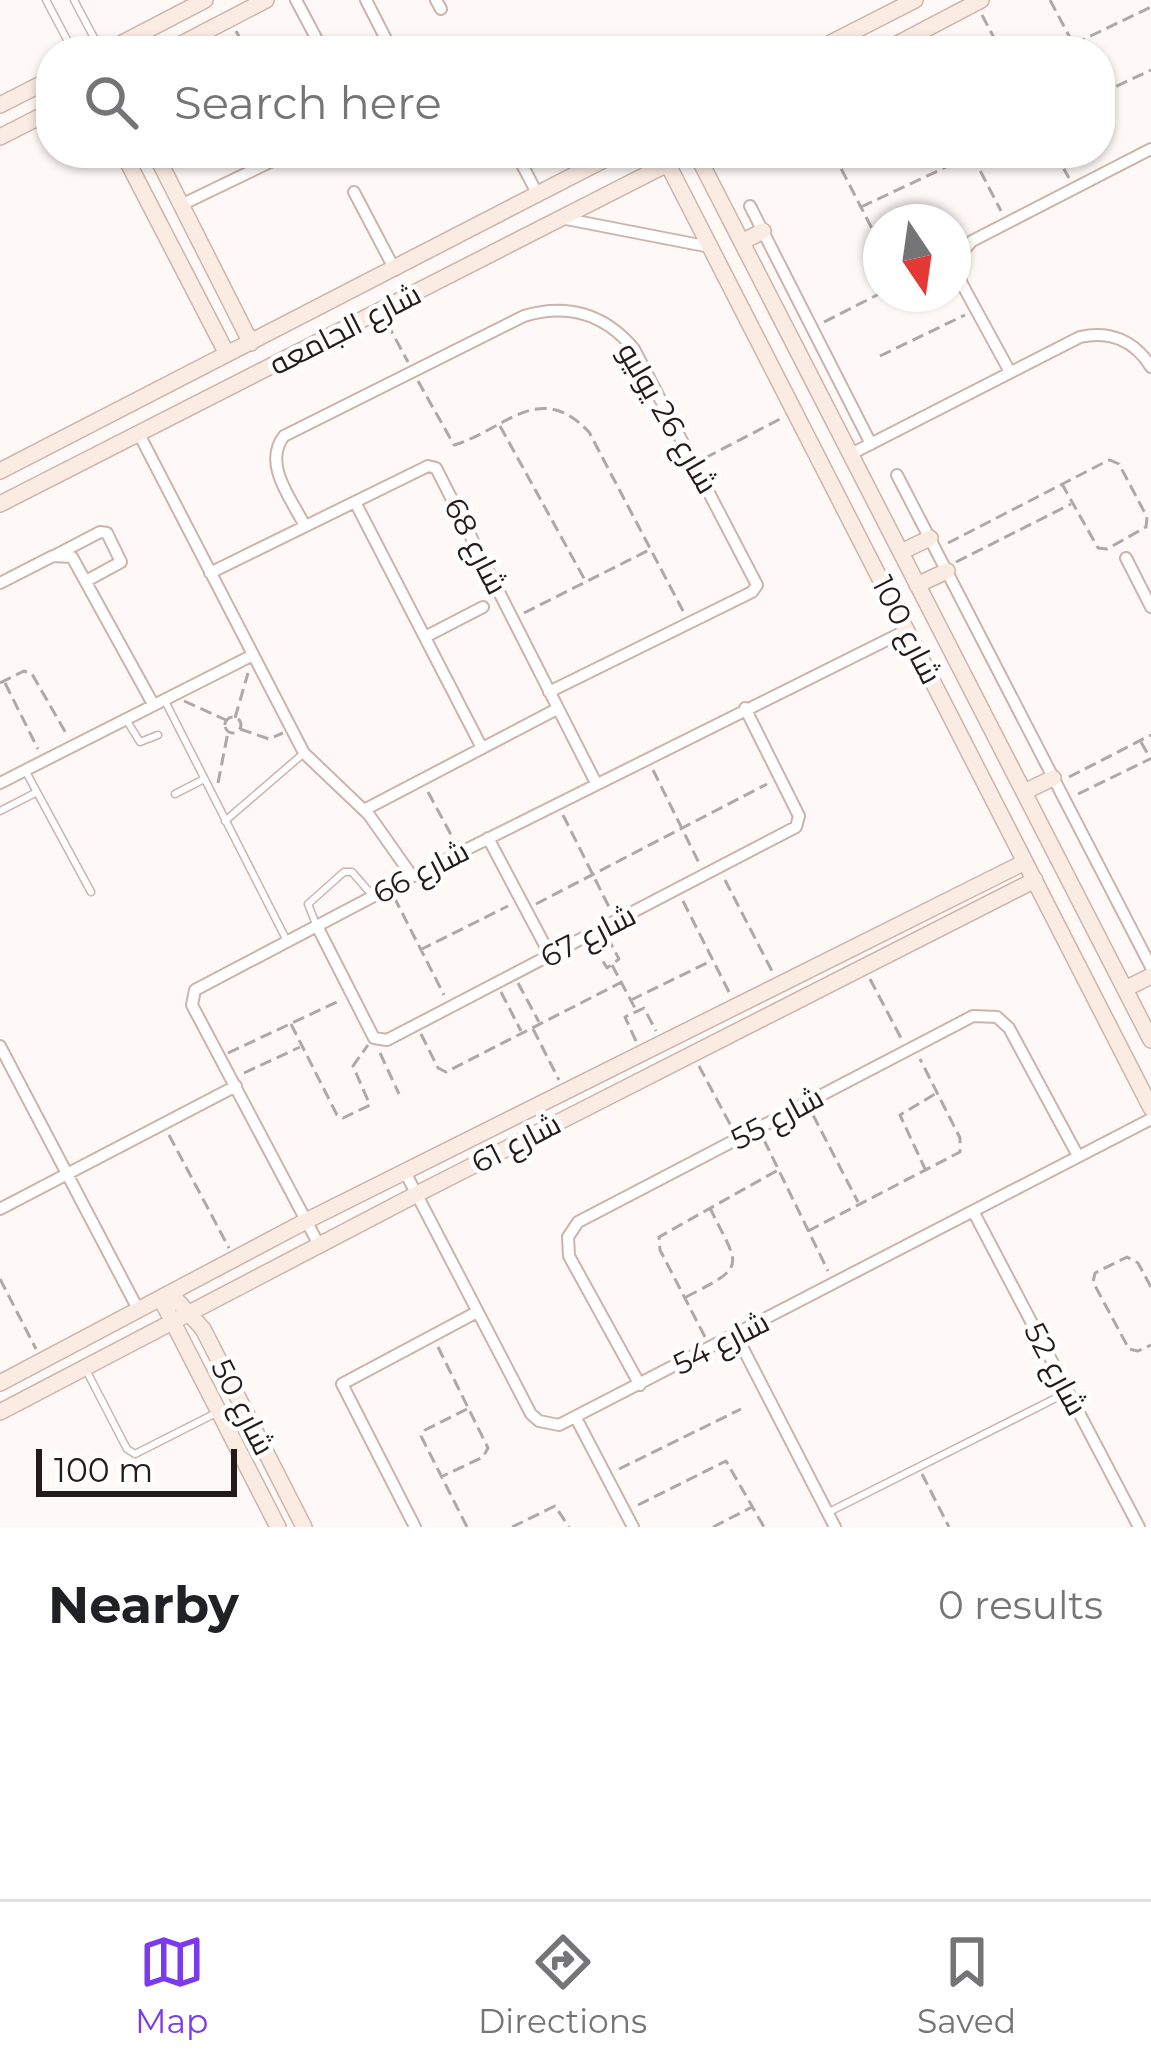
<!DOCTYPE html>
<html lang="en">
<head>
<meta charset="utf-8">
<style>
	body { margin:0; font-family:Montserrat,Cairo,sans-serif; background:#f6f6f6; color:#202124 }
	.compass { position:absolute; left:863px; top:204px; width:108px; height:108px; border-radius:50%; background:#fff; box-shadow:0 3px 9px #0004; rotate:167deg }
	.scale { position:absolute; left:36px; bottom:30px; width:201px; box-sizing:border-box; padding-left:12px; border:6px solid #241b18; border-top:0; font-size:33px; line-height:42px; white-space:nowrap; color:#241b18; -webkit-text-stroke:9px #fff; paint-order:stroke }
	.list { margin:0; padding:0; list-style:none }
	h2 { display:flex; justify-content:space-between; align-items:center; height:156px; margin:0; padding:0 48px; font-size:51px }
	h2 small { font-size:39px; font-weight:400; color:#757577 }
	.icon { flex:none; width:66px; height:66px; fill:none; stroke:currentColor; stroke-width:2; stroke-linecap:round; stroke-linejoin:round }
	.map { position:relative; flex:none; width:1151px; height:1527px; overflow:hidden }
	.search { position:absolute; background:#fff; box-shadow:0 3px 9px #0004; left:36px; right:36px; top:36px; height:132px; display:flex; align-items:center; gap:30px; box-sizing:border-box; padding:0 42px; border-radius:48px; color:#757577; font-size:45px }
	.sheet { height:372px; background:#fff }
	nav { display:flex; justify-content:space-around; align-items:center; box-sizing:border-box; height:168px; border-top:3px solid #e0e0e0; background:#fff; font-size:33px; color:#757577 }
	nav a { display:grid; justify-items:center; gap:6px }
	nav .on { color:#7c3aed }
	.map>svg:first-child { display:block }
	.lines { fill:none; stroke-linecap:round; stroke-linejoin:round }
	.lane-casing { stroke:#cdb4ab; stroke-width:9 }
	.street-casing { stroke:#cdb4ab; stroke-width:14 }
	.secondary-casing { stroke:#cdb4ab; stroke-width:18 }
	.path { stroke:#afa8a6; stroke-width:3; stroke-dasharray:12 6; stroke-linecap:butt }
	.lane { stroke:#fff; stroke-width:6 }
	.street { stroke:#fff; stroke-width:10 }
	.secondary { stroke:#faece2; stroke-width:15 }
	.labels { text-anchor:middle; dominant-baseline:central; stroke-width:9; stroke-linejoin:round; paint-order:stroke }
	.street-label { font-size:30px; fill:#241b18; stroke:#fff }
</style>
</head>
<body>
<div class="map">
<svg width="1151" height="1527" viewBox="0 0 1151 1527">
	<rect width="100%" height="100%" fill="#fef9f7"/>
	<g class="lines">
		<g class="lane-casing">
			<path id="lane" d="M46,0L73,51
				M74,0L101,51
				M164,699L287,941
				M127,721L140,742L158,735
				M25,770L91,892
				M175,794L204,779
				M0,811L37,792
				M225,821L304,753
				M316,924L308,904L344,872H352L373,896
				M85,1368L127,1449L135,1454L216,1413
				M827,1513L1068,1392"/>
		</g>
		<g class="street-casing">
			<path id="street" d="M296,0L323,51
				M366,0L392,51
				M436,0L441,9
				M498,51L510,45
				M516,153L538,195
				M354,192L395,270
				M181,205L289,153
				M750,206L871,444
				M561,218L710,247
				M1010,372L962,284C956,268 959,253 972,241L1151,149
				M139,434L304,753L369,815L412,876
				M851,454L1080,337C1110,330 1135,341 1151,367
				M897,475L1151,967
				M355,502L482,748
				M305,526C292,500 262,464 284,436L524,316C567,303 605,314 634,349L757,585L752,592L549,692
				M56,555L100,532L107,533L121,562L88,580
				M1126,558L1151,607
				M210,573L428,466L436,468L596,783
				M0,583L53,556L72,557L153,704
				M425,637L483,607
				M0,783L253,655
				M364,810L557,709
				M488,838L550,955
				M317,926L374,1038L387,1040L796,827L799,816L745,708
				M0,1046L139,1311
				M405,1172L531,1414L539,1421L559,1425L1151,1119
				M0,1209L236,1086
				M973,1211L1139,1527
				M319,1245L192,1005L195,990L389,888L907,630
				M736,1335L835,1527
				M640,1385L569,1256L568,1237L578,1222L973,1016L997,1017L1009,1028L1078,1156
				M576,1418L633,1527
				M415,1527L342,1384L477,1312"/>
		</g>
		<g class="secondary-casing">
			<path id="secondary" d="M107,51L205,0
				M168,51L266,0
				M815,51L915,0
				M884,51L981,0
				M0,105L51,79
				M0,137L51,111
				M123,153L227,354
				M155,153L251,343
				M662,153L1151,1108
				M696,153L1151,1040
				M742,242L763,231
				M0,471L617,153
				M0,504L689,153
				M901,552L930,538
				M917,585L947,571
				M1024,792L1053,778
				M1125,989L1151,976
				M171,1294L203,1329L304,1527
				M161,1299L278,1527
				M0,1383L306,1221L1025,862
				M0,1412L417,1194L1035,880"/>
		</g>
		<path class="path" d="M1050,0L1077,51
			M982,15L1001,51
			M236,31L247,51
			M1074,44L1151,7
			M1100,94L1151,70
			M833,153L881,246
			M1055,153L1069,178
			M972,155L1001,211
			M837,160L852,153
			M861,207L976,153
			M824,322L881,293
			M387,323L408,362
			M880,356L965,315
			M418,381L454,445C505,430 539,379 589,432L683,611
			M500,426L586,582
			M705,458L782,418
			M948,543L1107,461L1110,460L1119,464L1147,517L1146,527L1107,549L1098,548L1062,484
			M956,562L1071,504
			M524,613L649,550
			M0,683L24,671L32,674L67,735
			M5,683L38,749
			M184,701L226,720
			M225 725a8 8 0 1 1 16 0a8 8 0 1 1-16 0Z
			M235,718L248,673
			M240,729L269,739L283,733
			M1141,742L1151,760
			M653,770L699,863
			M1069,777L1151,735
			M218,783L228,732
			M428,792L455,842
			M1078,794L1150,759
			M563,815L610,909
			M725,880L773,973
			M394,897L444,995
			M683,901L730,994
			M536,904L767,784
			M594,946L607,968L619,959L609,940
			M420,950L508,906
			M612,965L636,1010
			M870,979L902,1040
			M518,983L539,1022
			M501,992L521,1031
			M631,1000L711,961
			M291,1024L337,1115L343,1118L370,1105L353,1066L368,1045
			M533,1029L559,1080
			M421,1034L438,1068L446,1072L622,982
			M636,1041L625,1017L644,1008L656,1031
			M228,1053L339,1001
			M380,1053L399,1094
			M699,1066L731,1126
			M244,1073L300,1047
			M813,1115L858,1202
			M169,1135L229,1248
			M764,1140L828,1271
			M926,1171L900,1115L935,1094
			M808,1231L960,1152V1138L920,1059
			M0,1279L36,1349
			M1151,1287L1138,1263L1127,1257L1095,1273L1093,1282L1129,1349L1138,1351L1151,1345
			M686,1297C749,1265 739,1268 710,1208
			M705,1337L660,1250L659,1237L778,1170
			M438,1347L488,1448L483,1457L441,1477
			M467,1409L425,1430L421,1436L467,1527
			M619,1469L741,1409
			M922,1474L949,1527
			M638,1505L726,1461L764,1527
			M512,1527L555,1506L569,1527
			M713,1527L752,1507"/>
		<use href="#lane" class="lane"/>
		<use href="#street" class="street"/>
		<use href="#secondary" class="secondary"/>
	</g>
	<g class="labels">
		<g class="street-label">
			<text transform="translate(345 329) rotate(-27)">شارع الجامعه</text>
			<text transform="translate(668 418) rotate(60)">شارع 26 يوليو</text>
			<text transform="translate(476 546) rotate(63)">شارع 68</text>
			<text transform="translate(907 630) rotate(63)">شارع 100</text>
			<text transform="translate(421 872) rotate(-27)">شارع 66</text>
			<text transform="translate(588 936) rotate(-27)">شارع 67</text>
			<text transform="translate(777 1118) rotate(-28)">شارع 55</text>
			<text transform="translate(516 1143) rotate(-27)">شارع 61</text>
			<text transform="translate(721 1343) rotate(-27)">شارع 54</text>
			<text transform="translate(1056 1369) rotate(62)">شارع 52</text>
			<text transform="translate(243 1407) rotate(63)">شارع 50</text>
		</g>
	</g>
</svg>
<svg class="compass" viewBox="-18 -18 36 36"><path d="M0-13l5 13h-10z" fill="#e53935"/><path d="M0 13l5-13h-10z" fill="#757577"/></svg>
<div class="scale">100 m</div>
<div class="search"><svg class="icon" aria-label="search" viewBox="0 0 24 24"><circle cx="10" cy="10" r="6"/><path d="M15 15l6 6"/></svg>Search here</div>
</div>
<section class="sheet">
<h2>Nearby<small>0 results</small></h2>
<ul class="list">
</ul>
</section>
<nav>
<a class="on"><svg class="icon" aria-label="map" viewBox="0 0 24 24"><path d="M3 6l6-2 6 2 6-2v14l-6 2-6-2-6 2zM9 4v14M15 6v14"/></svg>Map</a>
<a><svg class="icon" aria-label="directions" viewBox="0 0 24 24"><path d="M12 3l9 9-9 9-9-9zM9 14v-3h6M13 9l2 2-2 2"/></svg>Directions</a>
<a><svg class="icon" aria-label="saved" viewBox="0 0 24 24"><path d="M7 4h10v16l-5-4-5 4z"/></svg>Saved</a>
</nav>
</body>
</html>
